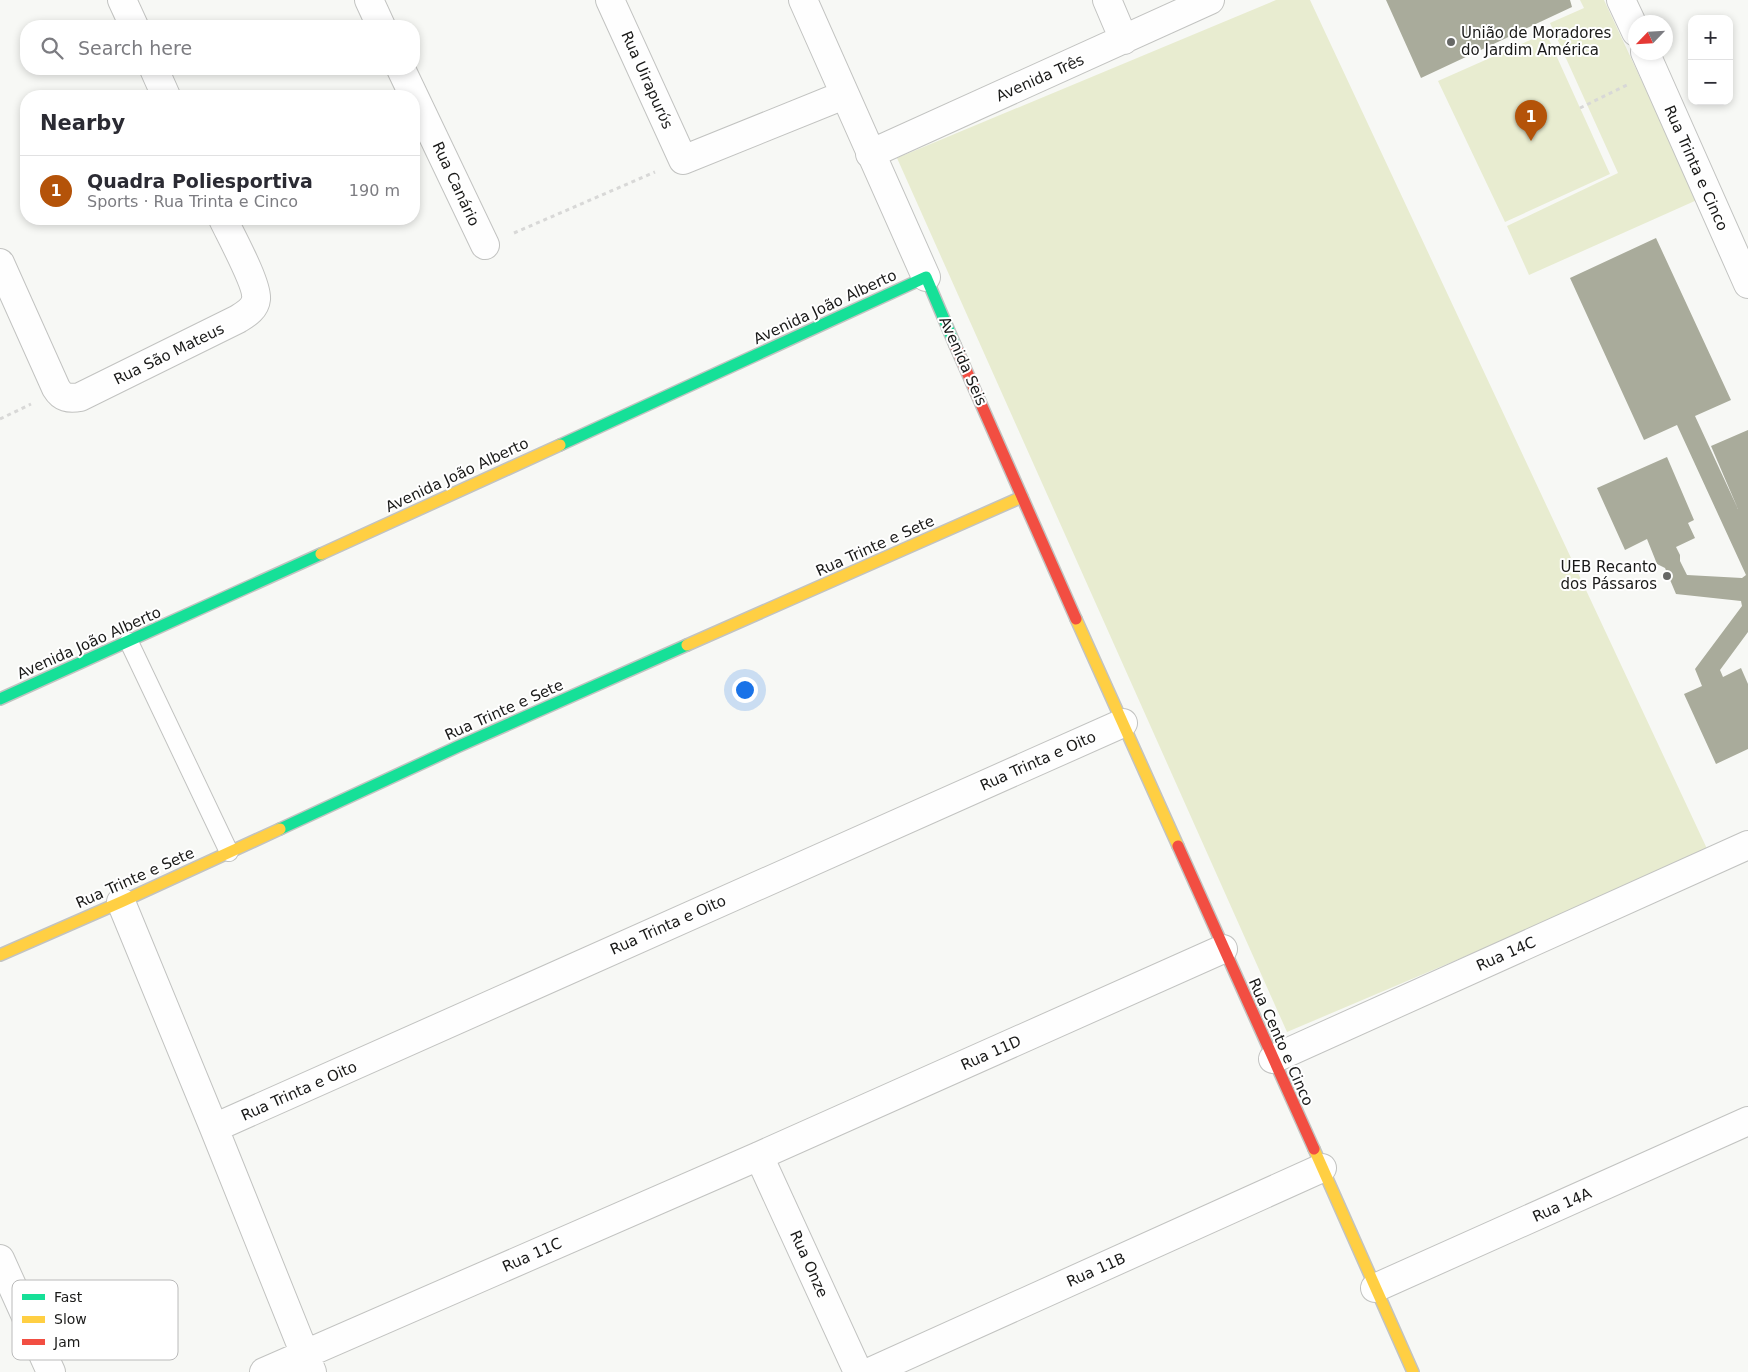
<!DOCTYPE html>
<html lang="en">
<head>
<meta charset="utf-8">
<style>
	body { margin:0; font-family:"DejaVu Sans",sans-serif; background:#f2f2f3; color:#2b2b33 }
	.controls { position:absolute; right:15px; top:15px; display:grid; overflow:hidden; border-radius:10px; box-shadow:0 2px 8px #0003 }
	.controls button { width:45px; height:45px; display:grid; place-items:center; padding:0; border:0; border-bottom:1px solid #e1e1e2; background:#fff; color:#2b2b33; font:25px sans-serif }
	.compass { position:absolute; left:1628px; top:15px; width:45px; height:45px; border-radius:50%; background:#fff; box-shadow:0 2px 8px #0003; rotate:245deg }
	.you { position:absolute; left:744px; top:689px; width:18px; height:18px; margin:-12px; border:4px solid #fff; border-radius:50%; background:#1a73e8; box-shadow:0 0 0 8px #1a73e833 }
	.badge { display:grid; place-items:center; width:32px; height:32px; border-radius:50%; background:#b45309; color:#fff; font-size:16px; font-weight:700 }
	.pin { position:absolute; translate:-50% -41px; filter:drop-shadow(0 1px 2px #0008) }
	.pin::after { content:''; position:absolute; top:26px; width:18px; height:15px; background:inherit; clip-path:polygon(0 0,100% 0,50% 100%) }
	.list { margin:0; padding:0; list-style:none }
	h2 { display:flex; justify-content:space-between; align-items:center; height:65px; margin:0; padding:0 20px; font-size:21px }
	h2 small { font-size:16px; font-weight:400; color:#7c7c81 }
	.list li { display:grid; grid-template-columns:32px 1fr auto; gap:15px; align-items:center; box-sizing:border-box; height:70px; padding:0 20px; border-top:1px solid #e1e1e2 }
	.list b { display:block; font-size:19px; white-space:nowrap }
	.list p { margin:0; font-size:16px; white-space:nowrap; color:#7c7c81 }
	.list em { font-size:16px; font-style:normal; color:#7c7c81 }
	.icon { flex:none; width:28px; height:28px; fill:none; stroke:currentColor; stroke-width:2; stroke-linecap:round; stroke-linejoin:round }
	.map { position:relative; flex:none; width:1748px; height:1372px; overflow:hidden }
	.search { position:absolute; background:#fff; box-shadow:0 2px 8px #0003; left:20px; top:20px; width:400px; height:55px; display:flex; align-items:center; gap:12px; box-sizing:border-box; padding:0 18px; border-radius:20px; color:#7c7c81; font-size:19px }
	.panel { position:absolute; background:#fff; box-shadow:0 2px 8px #0003; left:20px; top:90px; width:400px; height:135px; border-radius:20px }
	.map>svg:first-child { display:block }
	.green { fill:#e8ecd0 }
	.building { fill:#a9ab9b }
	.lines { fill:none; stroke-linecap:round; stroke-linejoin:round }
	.lane-casing { stroke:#c2c3c1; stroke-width:20 }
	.street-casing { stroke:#c2c3c1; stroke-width:30 }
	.fast-casing { stroke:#c2c3c1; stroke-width:14 }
	.slow-casing { stroke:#c2c3c1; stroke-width:14 }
	.jam-casing { stroke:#c2c3c1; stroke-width:14 }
	.path { stroke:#d8d8d7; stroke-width:3; stroke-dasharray:4 4; stroke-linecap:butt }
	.lane { stroke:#fefefe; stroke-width:18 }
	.street { stroke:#fefefe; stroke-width:28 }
	.fast { stroke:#16e098; stroke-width:11 }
	.slow { stroke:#ffcf43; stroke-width:11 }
	.jam { stroke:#f24e42; stroke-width:11 }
	.poi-dot { fill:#676866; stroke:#fff; stroke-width:2 }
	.labels { text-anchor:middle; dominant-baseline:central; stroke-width:4; stroke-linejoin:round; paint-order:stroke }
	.poi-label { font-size:15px; fill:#1a1a19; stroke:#fff; text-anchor:start }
	.street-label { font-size:15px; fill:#1a1a19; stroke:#fff }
	.key { fill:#fff; stroke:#bababa; stroke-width:1 }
	.key-label { font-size:14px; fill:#1a1a19 }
</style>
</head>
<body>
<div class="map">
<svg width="1748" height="1372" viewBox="0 0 1748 1372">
	<rect width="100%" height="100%" fill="#f7f8f5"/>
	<path class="green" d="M1276,0H1310L1709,853L1287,1032L897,158Z
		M1580,0H1604L1697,200L1529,275L1507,226L1618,173L1550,23L1584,8Z
		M1546,33L1610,174L1505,222L1438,81Z"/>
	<path class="building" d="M1386,0H1570L1572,7L1421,78Z
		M1656,238L1731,400L1695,416L1738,509L1711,446L1748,430V632L1720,670L1723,677L1741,668L1748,684V749L1716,764L1684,694L1702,686L1695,669L1742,606L1741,601L1676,594L1665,568L1657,564L1647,539L1625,550L1597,488L1667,457L1694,520L1688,523L1695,538L1676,547L1680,555V561L1687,575L1742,578L1746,575L1677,425L1644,440L1570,278Z"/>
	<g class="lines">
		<g class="lane-casing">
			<path id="lane" d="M129,642L229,852"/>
		</g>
		<g class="street-casing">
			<path id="street" d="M122,0L134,26
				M369,0L381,26
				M610,0L683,160L844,95
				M803,0L926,277
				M1107,0L1124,40
				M1621,0L1636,32
				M1645,52L1748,284
				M154,69L166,96
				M401,69L485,245
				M870,154L1210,0
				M0,263L56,388C62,398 69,399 80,397L238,319C246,314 255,309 256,299C258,285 230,234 223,219
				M121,902L214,1128L312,1372
				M1273,1059L1748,845
				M214,1128L1123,723
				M759,1156L858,1372
				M0,1259L51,1372
				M1375,1288L1748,1121
				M264,1372L759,1156L1223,949
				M870,1372L1322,1168"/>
		</g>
		<g class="fast-casing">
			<path id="fast" d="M560,445L926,277L955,345
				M0,699L321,554
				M280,829L457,747L687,645"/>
		</g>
		<g class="slow-casing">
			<path id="slow" d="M321,554L560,445
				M1076,619L1178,846
				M687,645L1022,497
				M0,955L121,902L280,829
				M1314,1149L1413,1372"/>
		</g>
		<g class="jam-casing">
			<path id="jam" d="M955,345L1076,619
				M1178,846L1314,1149"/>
		</g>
		<path class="path" d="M1580,108L1627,85
			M514,233L655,172
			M0,419L31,404"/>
		<use href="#lane" class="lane"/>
		<use href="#street" class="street"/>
		<use href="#fast" class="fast"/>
		<use href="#slow" class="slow"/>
		<use href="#jam" class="jam"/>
	</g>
	<g class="poi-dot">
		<circle cx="1451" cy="42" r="5"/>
		<circle cx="1667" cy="576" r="5"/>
	</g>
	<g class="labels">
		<g class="poi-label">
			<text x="1461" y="33">União de Moradores<tspan x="1461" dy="17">do Jardim América</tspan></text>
			<text x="1657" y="567" text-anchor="end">UEB Recanto<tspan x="1657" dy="17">dos Pássaros</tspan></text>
		</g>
		<g class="street-label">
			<text transform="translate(1040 78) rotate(-24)">Avenida Três</text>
			<text transform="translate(647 80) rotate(66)">Rua Uirapurύs</text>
			<text transform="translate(1696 168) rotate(66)">Rua Trinta e Cinco</text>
			<text transform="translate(456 184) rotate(65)">Rua Canário</text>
			<text transform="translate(825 307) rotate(-25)">Avenida João Alberto</text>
			<text transform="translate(169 354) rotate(-26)">Rua São Mateus</text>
			<text transform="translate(963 361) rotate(66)">Avenida Seis</text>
			<text transform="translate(457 475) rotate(-25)">Avenida João Alberto</text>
			<text transform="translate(875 546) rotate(-24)">Rua Trinte e Sete</text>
			<text transform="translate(89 643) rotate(-24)">Avenida João Alberto</text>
			<text transform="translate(504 710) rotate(-24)">Rua Trinte e Sete</text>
			<text transform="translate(1038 761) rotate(-24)">Rua Trinta e Oito</text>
			<text transform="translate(135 878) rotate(-24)">Rua Trinte e Sete</text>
			<text transform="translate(668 925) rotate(-24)">Rua Trinta e Oito</text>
			<text transform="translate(1506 954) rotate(-24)">Rua 14C</text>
			<text transform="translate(1281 1042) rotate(66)">Rua Cento e Cinco</text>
			<text transform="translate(991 1053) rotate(-24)">Rua 11D</text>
			<text transform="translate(299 1091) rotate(-24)">Rua Trinta e Oito</text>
			<text transform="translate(1562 1205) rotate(-24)">Rua 14A</text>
			<text transform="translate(532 1255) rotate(-24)">Rua 11C</text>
			<text transform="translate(809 1264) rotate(66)">Rua Onze</text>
			<text transform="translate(1096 1270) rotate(-24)">Rua 11B</text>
		</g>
	</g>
	<rect x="12" y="1280" width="166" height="80" rx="8" class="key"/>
	<rect x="22" y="1294" width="23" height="6" fill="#16e098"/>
	<rect x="22" y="1316" width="23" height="7" fill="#ffcf43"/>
	<rect x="22" y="1339" width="23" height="6" fill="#f24e42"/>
	<g class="key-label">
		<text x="54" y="1302">Fast</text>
		<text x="54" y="1324">Slow</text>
		<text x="54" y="1347">Jam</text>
	</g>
</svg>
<div class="controls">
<button>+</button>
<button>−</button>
</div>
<svg class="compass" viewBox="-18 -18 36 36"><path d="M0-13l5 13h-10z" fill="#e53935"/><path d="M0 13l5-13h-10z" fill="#7c7c81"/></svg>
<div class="you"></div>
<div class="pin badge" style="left:1531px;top:141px">1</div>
<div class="search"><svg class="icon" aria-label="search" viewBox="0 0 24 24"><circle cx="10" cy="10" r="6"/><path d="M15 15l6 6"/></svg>Search here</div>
<section class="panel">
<h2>Nearby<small></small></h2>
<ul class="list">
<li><span class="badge">1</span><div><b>Quadra Poliesportiva</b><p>Sports · Rua Trinta e Cinco</p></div><em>190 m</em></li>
</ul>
</section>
</div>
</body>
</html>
